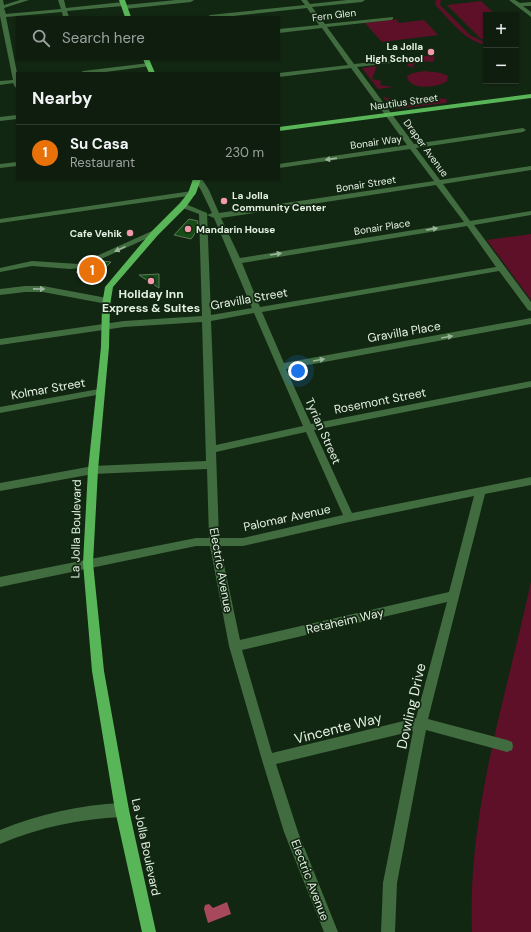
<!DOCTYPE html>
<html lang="en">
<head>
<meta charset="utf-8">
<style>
	body { margin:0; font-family:"DM Sans",sans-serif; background:#1c2a1c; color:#f1f3f6 }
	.controls { position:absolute; right:12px; top:12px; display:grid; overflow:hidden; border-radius:0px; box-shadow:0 1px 3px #0004 }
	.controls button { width:36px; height:36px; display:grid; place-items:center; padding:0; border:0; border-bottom:1px solid #2e3b2e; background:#0e1d0e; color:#f1f3f6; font:20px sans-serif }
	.you { position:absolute; left:298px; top:371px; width:14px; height:14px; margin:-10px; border:3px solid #fff; border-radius:50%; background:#1a73e8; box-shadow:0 0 0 6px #1a73e833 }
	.badge { display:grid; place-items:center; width:26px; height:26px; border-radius:50%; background:#f39aaa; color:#fff; font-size:13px; font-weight:700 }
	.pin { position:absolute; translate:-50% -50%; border:2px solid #fff; box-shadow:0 1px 4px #0006 }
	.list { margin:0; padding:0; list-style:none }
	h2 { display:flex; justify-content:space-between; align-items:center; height:52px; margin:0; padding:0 16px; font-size:17px }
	h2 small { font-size:13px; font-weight:400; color:#9ba29e }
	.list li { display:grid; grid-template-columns:26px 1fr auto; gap:12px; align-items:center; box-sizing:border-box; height:56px; padding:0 16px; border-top:1px solid #2e3b2e }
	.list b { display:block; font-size:15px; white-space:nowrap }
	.list p { margin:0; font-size:13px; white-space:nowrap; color:#9ba29e }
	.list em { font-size:13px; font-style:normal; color:#9ba29e }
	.icon { flex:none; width:22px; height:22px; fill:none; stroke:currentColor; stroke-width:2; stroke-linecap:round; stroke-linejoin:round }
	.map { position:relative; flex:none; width:531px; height:932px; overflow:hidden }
	.search { position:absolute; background:#0e1d0e; box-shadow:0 1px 3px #0004; left:16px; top:16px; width:264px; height:44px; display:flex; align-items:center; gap:10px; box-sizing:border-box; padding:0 14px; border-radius:0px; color:#9ba29e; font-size:15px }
	.panel { position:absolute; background:#0e1d0e; box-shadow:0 1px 3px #0004; left:16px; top:72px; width:264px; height:108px; border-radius:0px }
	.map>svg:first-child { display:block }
	.green { fill:#5d1028 }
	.water { fill:#a8485d }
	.building { fill:#164d17; stroke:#5d755c }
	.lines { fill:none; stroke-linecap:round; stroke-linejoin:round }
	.minor { fill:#416c3f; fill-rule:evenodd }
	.major { fill:#59b658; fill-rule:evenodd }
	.oneway { fill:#9ab599 }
	.poi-dot { fill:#f39aaa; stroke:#122712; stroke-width:1.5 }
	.labels { text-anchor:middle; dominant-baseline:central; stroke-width:3.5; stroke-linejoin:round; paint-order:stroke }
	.far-street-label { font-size:10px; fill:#e3f0e2; stroke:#122712 }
	.far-poi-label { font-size:10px; font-weight:bold; fill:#e3f0e2; stroke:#122712; text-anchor:end }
	.poi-label { font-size:12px; font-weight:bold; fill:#e3f0e2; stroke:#122712 }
	.street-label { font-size:12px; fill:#e3f0e2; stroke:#122712 }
	.near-street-label { font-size:14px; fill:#e3f0e2; stroke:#122712 }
</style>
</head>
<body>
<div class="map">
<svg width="531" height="932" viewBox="0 0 531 932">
	<rect width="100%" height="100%" fill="#122712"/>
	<path class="green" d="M436,0H441L440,5L470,35L486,43V45C465,41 452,22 437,7L435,4Z
		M481,1L496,15H486V38L481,39L447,5Z
		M396,19L399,23L424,20L438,35L382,42L365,23Z
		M432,55L435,57L433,62L419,61L412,66L416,68L407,66L411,58Z
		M377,66L372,79L381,81L380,85L393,87L378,89L362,68Z
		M425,71L441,73L448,76L447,81C439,88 408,91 407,76L413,73Z
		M383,97L389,98L388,101L419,105L420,103L428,104L431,98L447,99L446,103L393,109Z
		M531,234V300L487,240Z
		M531,582V932H472C467,813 506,697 531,582Z"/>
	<path class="water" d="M227,902L231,914L208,923L204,909L205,905L209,904L213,908Z"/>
	<path class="building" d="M189,219L198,221L196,232L191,239L174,235Z
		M102,261L111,262L92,281L76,272Z
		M159,274V288L139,275Z"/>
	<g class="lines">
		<path class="minor" d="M0,0H3L4,5L20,0H29L4,8L6,14L61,9L58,0H64L66,8L123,2L126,4L123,6L67,11L69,17H63L62,12L6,17L17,73V88L15,87L13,83L0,85V81L13,80L0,16Z
			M176,0H194L191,2L125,9L122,7L125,5Z
			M301,0H307L310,4L347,0H365L362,2L312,7L325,24L393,17V19L391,20L327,27L354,64L393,60L394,61L391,63L357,67L414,144L523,128L526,130L523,132L416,148L440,180L531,166V170L443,184L470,221L531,211V215L474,225L531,302V311L528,310L499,271L262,312L284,363L531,318V324L286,369L311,424L531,381V387L314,430L352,513L531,477V485L485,494L428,719L507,740L512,742L513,746L512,750L507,752L426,730L397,883L395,932H381L383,883L413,731L276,764L298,832L338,932H324L284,832L262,760L229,646L210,546H196L0,587V577L196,538H209L207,469L93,474L0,491V483L93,466L206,461L202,322L124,327L0,345V339L124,321L202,316L199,214L180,207L179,205L183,203L207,213L211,315L252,308L214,218L207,215L212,213L201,190L194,179H202L209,190L219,213L434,181L410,149L279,168V164L407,145L351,68L279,77V73L348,65L322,28L279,33V29L319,25L307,8L225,17H207L210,15L305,5ZM436,185L464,222L240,258L221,218ZM467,226L496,267L260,307L242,263ZM254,313L303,426L216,445L211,321ZM306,432L343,515L243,538H219L216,452ZM474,496L449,592L240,640L220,546H243L349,522ZM447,602L416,718L272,753L242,650Z
			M509,0H515L520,3L531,2V6H523L531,12V17Z
			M149,63L151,64V66L98,73H80L83,71Z
			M17,115V119L0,121V117Z
			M17,162V166L0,168V164Z
			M192,191L196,193L195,195L0,223V219Z
			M152,231H155L159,233L81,268L70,269L32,266L0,272V268L32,261L79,264Z
			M25,286H43L107,298L111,301L107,304L43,292H25L0,295V289Z
			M99,389L104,392L102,394L0,413V407Z
			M122,803L127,805L129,810L127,815L122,817C79,819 40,827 0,844V830C40,814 79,805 122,803Z"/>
		<path class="major" d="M119,0H125L131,17H125Z
			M143,59H149L155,73H149Z
			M531,94V98L279,131V127Z
			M193,179H201L196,193L186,207L158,235L113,287L110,305L109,347L98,470L93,563L104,671L129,810L156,932H142L115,810L92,671L83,563L88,470L101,347L102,305L105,287L152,231L180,203L188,193Z"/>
	</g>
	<defs><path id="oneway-solid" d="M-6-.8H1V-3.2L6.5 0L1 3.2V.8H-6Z"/></defs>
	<g class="oneway">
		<use href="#oneway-solid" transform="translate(331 159) rotate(172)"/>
		<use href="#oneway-solid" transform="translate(432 229) rotate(-9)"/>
		<use href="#oneway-solid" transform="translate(120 249) rotate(156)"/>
		<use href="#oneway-solid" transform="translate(276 254) rotate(-9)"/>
		<use href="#oneway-solid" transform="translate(39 289) rotate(1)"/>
		<use href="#oneway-solid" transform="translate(447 337) rotate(-10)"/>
		<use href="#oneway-solid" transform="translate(319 360) rotate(-10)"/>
	</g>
	<g class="poi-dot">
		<circle cx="431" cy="52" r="4"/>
		<circle cx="224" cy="201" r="4"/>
		<circle cx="188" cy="229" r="4"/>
		<circle cx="130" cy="233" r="4"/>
		<circle cx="151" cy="281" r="4"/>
	</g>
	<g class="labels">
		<g class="far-street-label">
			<text transform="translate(334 15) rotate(-7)">Fern Glen</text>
			<text transform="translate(404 102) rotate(-8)">Nautilus Street</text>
			<text transform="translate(376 142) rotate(-8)">Bonair Way</text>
			<text transform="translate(426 148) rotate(54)">Draper Avenue</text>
			<text transform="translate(366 184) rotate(-9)">Bonair Street</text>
			<text transform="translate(382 227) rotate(-9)">Bonair Place</text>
		</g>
		<g class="far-poi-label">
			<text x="423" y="46">La Jolla<tspan x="423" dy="12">High School</tspan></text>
			<text x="232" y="195" text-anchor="start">La Jolla<tspan x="232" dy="12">Community Center</tspan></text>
			<text x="196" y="229" text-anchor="start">Mandarin House</text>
			<text x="122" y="233">Cafe Vehik</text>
		</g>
		<g class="poi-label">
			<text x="151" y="294">Holiday Inn<tspan x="151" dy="14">Express &amp; Suites</tspan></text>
		</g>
		<g class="street-label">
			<text transform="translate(249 299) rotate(-10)">Gravilla Street</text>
			<text transform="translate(404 332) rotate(-10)">Gravilla Place</text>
			<text transform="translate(48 389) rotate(-10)">Kolmar Street</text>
			<text transform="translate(380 401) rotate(-11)">Rosemont Street</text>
			<text transform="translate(323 431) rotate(66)">Tyrian Street</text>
			<text transform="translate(287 518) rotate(-12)">Palomar Avenue</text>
			<text transform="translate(76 529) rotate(-89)">La Jolla Boulevard</text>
			<text transform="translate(221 570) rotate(80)">Electric Avenue</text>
			<text transform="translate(345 621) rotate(-13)">Retaheim Way</text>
			<text transform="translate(146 847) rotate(78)">La Jolla Boulevard</text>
			<text transform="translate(310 880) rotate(69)">Electric Avenue</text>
		</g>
		<g class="near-street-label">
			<text transform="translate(411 706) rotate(-77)">Dowling Drive</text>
			<text transform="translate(338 728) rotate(-14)">Vincente Way</text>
		</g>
	</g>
</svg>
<div class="controls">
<button>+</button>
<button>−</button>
</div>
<div class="you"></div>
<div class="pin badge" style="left:92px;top:270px;background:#e8710a">1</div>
<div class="search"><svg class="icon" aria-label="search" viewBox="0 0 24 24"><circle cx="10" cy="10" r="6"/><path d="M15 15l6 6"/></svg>Search here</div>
<section class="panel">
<h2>Nearby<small></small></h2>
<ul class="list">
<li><span class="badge" style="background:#e8710a">1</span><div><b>Su Casa</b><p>Restaurant</p></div><em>230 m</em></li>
</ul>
</section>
</div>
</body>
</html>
